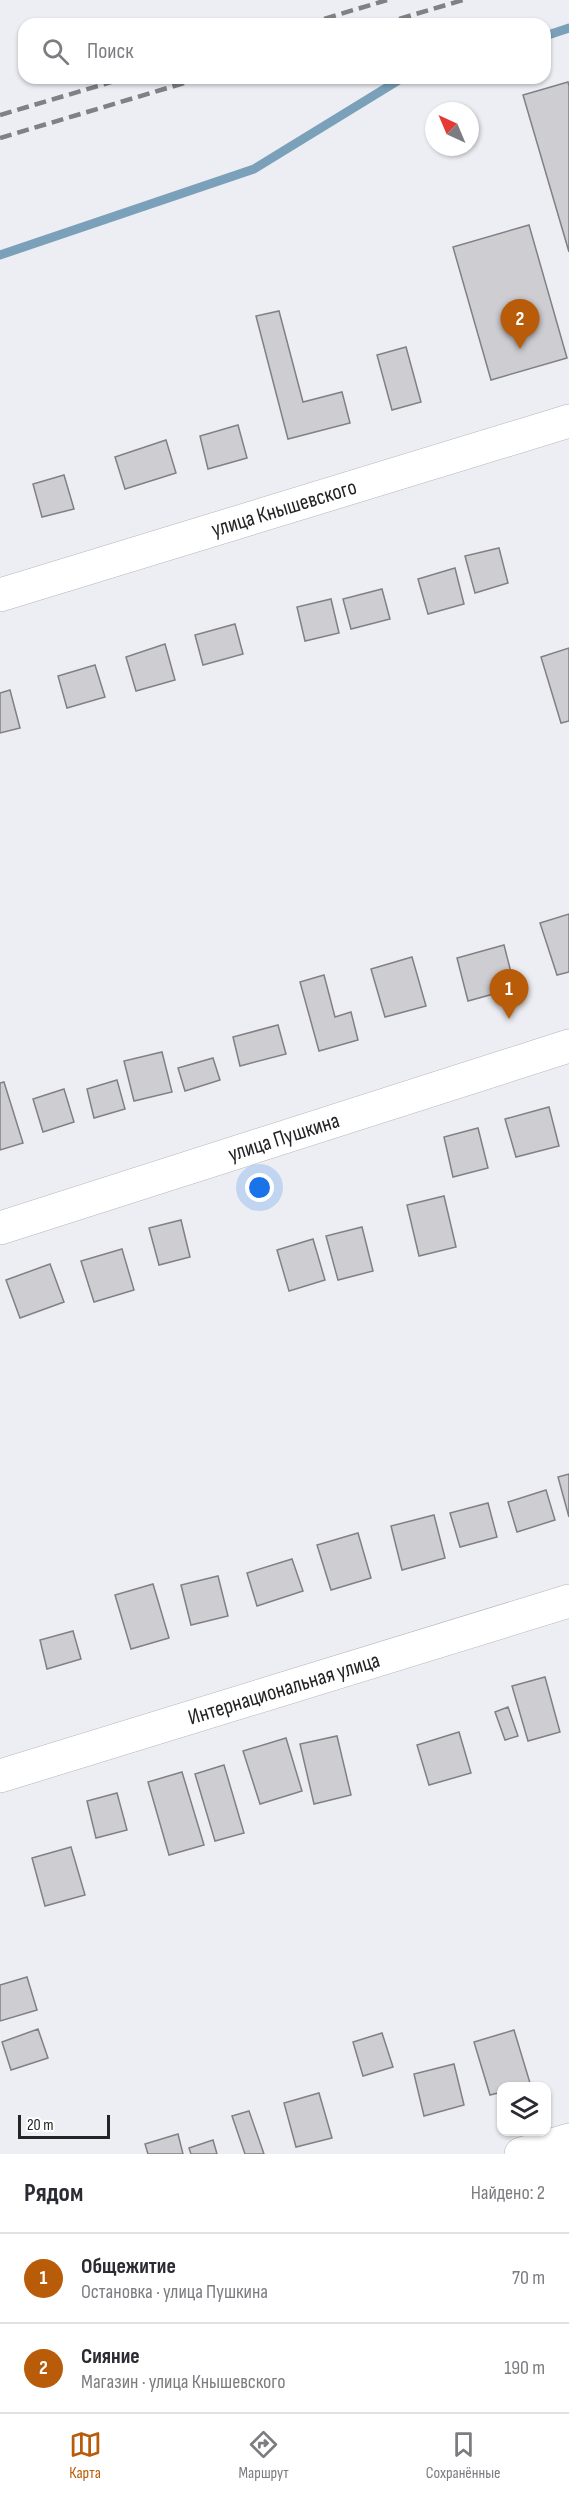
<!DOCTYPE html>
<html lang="ru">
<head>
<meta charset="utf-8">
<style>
	body { margin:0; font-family:"Sofia Sans Condensed",sans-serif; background:#f2f2f3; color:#2b2b33 }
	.controls { position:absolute; right:18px; bottom:18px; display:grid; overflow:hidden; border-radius:12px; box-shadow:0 2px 4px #0004 }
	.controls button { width:54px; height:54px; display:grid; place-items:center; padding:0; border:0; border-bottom:2px solid #e1e1e2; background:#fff; color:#2b2b33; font:30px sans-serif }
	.compass { position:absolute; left:425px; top:102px; width:54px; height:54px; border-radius:50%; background:#fff; box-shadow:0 2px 4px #0004; rotate:316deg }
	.scale { position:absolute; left:18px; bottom:15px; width:92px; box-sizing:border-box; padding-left:6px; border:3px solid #232426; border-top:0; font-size:16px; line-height:21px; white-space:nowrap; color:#232426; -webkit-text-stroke:4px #fff; paint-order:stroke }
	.you { position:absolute; left:260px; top:1188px; width:21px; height:21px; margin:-15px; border:4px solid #fff; border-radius:50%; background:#1a73e8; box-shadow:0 0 0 9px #1a73e833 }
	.badge { display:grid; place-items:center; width:39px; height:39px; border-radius:50%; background:#b95c09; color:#fff; font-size:20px; font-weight:700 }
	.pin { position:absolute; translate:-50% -50px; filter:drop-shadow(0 2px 3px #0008) }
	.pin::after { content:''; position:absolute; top:32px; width:21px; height:18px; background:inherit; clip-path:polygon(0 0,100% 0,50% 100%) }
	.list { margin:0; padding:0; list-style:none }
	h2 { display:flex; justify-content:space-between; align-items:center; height:78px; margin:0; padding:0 24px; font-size:26px }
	h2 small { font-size:20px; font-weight:400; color:#7c7c81 }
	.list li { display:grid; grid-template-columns:39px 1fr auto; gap:18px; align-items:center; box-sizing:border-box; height:90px; padding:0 24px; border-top:2px solid #e1e1e2 }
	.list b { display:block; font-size:22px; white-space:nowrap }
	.list p { margin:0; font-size:20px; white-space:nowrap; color:#7c7c81 }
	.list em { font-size:20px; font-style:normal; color:#7c7c81 }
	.icon { flex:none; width:33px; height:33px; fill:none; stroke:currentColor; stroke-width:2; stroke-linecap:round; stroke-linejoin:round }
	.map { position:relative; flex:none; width:569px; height:2154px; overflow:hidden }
	.search { position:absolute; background:#fff; box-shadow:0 2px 4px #0004; left:18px; right:18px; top:18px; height:66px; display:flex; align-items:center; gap:15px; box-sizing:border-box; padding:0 21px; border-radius:18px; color:#7c7c81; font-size:22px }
	.sheet { height:258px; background:#fff }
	nav { display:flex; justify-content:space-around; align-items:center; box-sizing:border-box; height:84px; border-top:2px solid #e1e1e2; background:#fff; font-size:16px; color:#7c7c81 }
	nav a { display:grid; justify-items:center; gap:3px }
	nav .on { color:#b95c09 }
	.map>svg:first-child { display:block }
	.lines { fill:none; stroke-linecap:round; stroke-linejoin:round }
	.stream { stroke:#7ba1ba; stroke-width:9 }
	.building { fill:#cecdd2; stroke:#818084; stroke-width:1.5 }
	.minor-casing { stroke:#b3b5ba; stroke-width:34 }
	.major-casing { stroke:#b3b5ba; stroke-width:34 }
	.minor { stroke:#fff; stroke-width:33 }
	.major { stroke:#fff; stroke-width:33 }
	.rail { stroke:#7f8184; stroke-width:4.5; stroke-dasharray:12 6; stroke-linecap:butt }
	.labels { text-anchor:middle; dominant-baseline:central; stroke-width:4.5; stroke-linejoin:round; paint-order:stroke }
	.street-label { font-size:22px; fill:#232426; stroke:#fff }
</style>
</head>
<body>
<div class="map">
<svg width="569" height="2154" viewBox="0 0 569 2154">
	<rect width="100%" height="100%" fill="#eceef3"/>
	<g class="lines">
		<path class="stream" d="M545,36L569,28
			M0,255L254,169L399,80L406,78"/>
	</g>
	<path class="building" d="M568,82L569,86V252L523,95Z
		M529,225L567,358L491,380L453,247Z
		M279,311L303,402L342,392L350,423L288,439L256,316Z
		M406,347L421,402L392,410L377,355Z
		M238,425L247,458L208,469L200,436Z
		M166,440L176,473L125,489L115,457Z
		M64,475L74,509L42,517L33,484Z
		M499,548L508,583L475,593L465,556Z
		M455,568L464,604L428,614L418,579Z
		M382,589L390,619L351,629L343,599Z
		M331,599L339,633L305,641L297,607Z
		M235,624L243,654L203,665L195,635Z
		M165,644L175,680L136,691L126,657Z
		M569,648V721L561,723L541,657Z
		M95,665L105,697L67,708L58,676Z
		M10,690L20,728L0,733V693Z
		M569,914V972L557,975L540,923Z
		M504,945L515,988L468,1001L457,958Z
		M412,957L426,1006L385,1017L371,969Z
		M324,975L335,1017L351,1012L358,1040L319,1051L300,982Z
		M278,1025L286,1054L240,1066L233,1037Z
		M162,1052L172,1092L134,1101L124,1061Z
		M213,1058L220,1080L185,1091L178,1068Z
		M117,1080L125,1109L94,1118L87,1089Z
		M4,1082L23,1143L0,1150V1083Z
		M64,1089L74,1122L43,1132L33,1099Z
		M549,1107L559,1146L516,1157L505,1119Z
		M478,1128L488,1168L453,1177L444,1137Z
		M444,1196L456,1247L419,1256L407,1205Z
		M181,1220L190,1257L159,1265L149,1228Z
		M362,1227L373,1271L338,1280L326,1236Z
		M313,1239L325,1280L289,1291L277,1250Z
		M122,1249L134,1290L94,1302L81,1261Z
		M50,1264L64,1302L20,1318L6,1280Z
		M569,1474V1517L558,1477Z
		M546,1490L555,1520L517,1532L508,1502Z
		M488,1503L497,1537L460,1547L450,1513Z
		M434,1515L445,1558L402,1570L391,1526Z
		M358,1533L371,1578L331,1590L317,1545Z
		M292,1559L303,1591L257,1606L247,1573Z
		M218,1576L228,1616L191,1625L181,1585Z
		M153,1584L169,1638L131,1649L115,1595Z
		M73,1631L81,1659L47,1669L40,1640Z
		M545,1677L560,1732L528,1741L512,1686Z
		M508,1707L518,1736L505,1740L495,1712Z
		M459,1732L471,1773L429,1785L417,1745Z
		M337,1736L351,1795L314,1804L300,1744Z
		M286,1738L302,1791L260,1804L243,1751Z
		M224,1765L244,1833L215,1841L195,1774Z
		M182,1772L204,1845L169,1855L148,1782Z
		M117,1793L127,1830L96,1838L87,1801Z
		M71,1847L85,1895L45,1906L32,1858Z
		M27,1977L37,2010L0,2021V1985Z
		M38,2029L48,2058L11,2070L2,2042Z
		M514,2030L530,2083L519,2086H502V2092L490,2095L474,2042Z
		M382,2033L393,2067L363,2076L353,2042Z
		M454,2064L464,2105L424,2116L414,2074Z
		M319,2093L332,2138L296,2147L284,2103Z
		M249,2111L264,2154H245L232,2116Z
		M178,2134L183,2154H148L145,2144Z
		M213,2140L217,2154H191L189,2148Z"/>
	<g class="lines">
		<g class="minor-casing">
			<g id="minor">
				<path id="s1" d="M0,595L569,421"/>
				<path id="s2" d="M0,1776L569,1601"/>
				<path d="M521,2154L569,2140"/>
			</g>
		</g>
		<g class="major-casing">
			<g id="major">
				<path id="s3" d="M0,1228L569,1046"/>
			</g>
		</g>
		<use href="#minor" class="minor"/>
		<use href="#major" class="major"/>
		<path class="rail" d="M307,24L387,0
			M382,24L463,0
			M0,115L125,78
			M0,138L201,78"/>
	</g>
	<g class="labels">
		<g class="street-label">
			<text stroke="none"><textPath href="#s1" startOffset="297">улица Кнышевского</textPath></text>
			<text stroke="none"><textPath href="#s3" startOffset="298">улица Пушкина</textPath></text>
			<text stroke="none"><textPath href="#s2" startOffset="297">Интернациональная улица</textPath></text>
		</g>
	</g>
</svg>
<div class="controls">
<button><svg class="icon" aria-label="layers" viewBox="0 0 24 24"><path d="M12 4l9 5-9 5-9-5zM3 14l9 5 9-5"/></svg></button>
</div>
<svg class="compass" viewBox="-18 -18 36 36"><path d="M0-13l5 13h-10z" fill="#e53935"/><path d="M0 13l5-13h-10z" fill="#7c7c81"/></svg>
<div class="scale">20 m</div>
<div class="you"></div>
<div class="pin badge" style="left:509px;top:1019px">1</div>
<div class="pin badge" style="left:520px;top:349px">2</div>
<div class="search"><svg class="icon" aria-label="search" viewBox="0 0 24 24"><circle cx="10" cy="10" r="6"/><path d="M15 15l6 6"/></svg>Поиск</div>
</div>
<section class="sheet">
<h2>Рядом<small>Найдено: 2</small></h2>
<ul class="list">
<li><span class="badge">1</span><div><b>Общежитие</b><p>Остановка · улица Пушкина</p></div><em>70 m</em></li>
<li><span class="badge">2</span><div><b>Сияние</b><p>Магазин · улица Кнышевского</p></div><em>190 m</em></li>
</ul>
</section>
<nav>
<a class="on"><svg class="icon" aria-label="map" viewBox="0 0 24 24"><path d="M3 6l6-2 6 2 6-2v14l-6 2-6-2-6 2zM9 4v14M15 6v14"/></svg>Карта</a>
<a><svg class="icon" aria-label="directions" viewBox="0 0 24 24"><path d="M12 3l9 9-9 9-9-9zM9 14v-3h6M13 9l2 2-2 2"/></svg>Маршрут</a>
<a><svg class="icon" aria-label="saved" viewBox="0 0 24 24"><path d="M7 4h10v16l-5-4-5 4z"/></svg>Сохранённые</a>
</nav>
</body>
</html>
